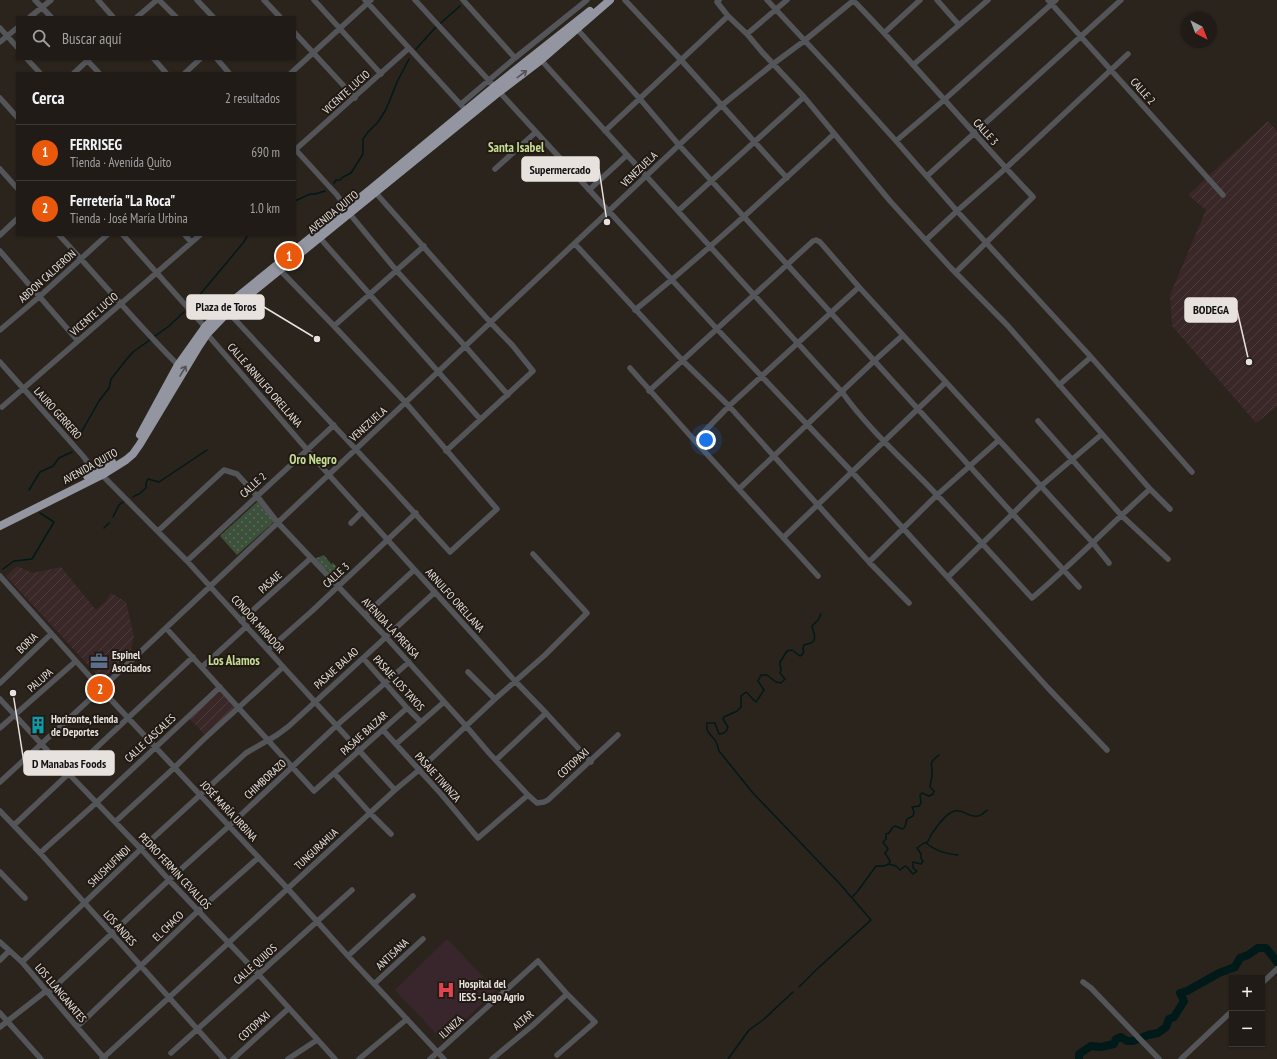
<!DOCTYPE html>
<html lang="es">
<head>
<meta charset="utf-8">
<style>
	body { margin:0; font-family:"PT Sans Narrow",sans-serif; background:#28241f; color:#f1f3f6 }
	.controls { position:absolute; right:12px; bottom:12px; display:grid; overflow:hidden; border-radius:0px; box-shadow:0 1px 3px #0004 }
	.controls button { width:36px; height:36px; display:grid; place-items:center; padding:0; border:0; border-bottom:1px solid #3d3935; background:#201b16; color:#f1f3f6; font:20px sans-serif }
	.compass { position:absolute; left:1181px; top:12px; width:36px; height:36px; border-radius:50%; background:#201b16; box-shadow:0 1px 3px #0004; rotate:138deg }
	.you { position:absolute; left:706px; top:440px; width:14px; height:14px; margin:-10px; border:3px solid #fff; border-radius:50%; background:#1a73e8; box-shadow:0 0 0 6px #1a73e833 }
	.badge { display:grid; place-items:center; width:26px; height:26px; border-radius:50%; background:#ea580c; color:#fff; font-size:13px; font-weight:700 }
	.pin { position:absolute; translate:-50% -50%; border:2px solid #fff; box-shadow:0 1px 4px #0006 }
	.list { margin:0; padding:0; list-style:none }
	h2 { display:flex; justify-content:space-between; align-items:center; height:52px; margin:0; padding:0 16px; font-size:17px }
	h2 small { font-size:13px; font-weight:400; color:#a2a1a1 }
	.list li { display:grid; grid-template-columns:26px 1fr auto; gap:12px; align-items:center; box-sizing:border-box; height:56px; padding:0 16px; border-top:1px solid #3d3935 }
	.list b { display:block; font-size:15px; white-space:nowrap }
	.list p { margin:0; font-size:13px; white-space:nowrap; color:#a2a1a1 }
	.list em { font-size:13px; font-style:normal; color:#a2a1a1 }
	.icon { flex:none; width:22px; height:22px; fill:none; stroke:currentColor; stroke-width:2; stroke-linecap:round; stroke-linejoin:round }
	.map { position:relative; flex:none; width:1277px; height:1059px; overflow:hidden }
	.search { position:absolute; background:#201b16; box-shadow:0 1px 3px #0004; left:16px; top:16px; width:280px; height:44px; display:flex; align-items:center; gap:10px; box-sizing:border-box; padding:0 14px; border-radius:0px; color:#a2a1a1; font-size:15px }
	.panel { position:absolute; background:#201b16; box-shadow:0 1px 3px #0004; left:16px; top:72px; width:280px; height:164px; border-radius:0px }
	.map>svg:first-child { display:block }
	.industrial { fill:url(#industrial-furrows) }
	.medical { fill:#39262d }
	.park { fill:url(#park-dots) }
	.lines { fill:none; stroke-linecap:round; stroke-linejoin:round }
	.stream { stroke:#001919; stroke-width:1.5 }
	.river { stroke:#001919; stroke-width:8 }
	.minor { stroke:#545559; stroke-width:5.5 }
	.highway { stroke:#9396a1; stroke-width:8 }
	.oneway { stroke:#545253 }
	.labels { text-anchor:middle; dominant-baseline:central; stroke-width:4; stroke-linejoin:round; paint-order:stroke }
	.street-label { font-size:11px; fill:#e7e2dd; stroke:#211a14 }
	.poi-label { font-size:11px; font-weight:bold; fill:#e7e2dd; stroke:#211a14; text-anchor:start }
	.quarter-label { font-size:13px; font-weight:bold; fill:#c5dc92; stroke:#211a14 }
	.leader { fill:none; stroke:#e7e2dd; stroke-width:1.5 }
	.callout-dot { fill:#e7e2dd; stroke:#211a14; stroke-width:1.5 }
	.callout { fill:#e7e2dd; stroke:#e7e2dd; stroke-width:1.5 }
	.callout-label { font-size:12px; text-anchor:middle; font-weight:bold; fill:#111 }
</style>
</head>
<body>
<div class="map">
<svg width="1277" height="1059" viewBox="0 0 1277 1059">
	<defs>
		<pattern id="industrial-furrows" width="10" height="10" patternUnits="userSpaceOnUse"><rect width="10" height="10" fill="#3a2727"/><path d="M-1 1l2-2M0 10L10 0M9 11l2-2" fill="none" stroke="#4d3c3c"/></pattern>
		<pattern id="park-dots" width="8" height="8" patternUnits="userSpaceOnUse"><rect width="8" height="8" fill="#3d503b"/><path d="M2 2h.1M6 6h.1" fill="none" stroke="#596957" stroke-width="1.8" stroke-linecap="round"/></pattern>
	</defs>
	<rect width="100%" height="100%" fill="#2b241d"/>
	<path class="industrial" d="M1268,121L1277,131V406L1256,423L1172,326L1170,295L1206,210L1188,195Z
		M17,566L32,573L61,567L96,610L106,601L111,593L126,602L134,636L131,649L127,657L102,680L6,576Z
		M219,689L235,707L205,735L188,717Z"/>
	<path class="medical" d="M447,939L496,990L443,1041L395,990Z"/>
	<path class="park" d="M258,501L275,521L237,555L220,536Z
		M324,555L331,564L333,563L345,576L337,581L326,569L324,570L314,559Z"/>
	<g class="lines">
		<path class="stream" d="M416,49L434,29L460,6
			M334,183L336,180H340L343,177L351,173L363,154V139L368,132L378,122L385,111L390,100L397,82L409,59
			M295,201L310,194H315L325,191
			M193,303L243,243L248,235
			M77,440L99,401L109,388L111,379L126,360L133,352L169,326L184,312
			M29,490L40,472L53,466L59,458L72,452
			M133,497L136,495L139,494L146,488V483L148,479L159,482L207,450
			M113,517L119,505L123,502
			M104,528L109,523
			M3,569L14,561L32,559L54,522L40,513
			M926,843C934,850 946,854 958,855
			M889,864L896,866L900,870L905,866C909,868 910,871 913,874L917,871L913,868V862L921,864L923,861L921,858V854L917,848L924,843H926C929,841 929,839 931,835C935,829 945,815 952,812C965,806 973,826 987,810
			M852,897L857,892L876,866H884L889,864L890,861L885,853L888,849L886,846L884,844L883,842L886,839V834L889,833L892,828L895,826L902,829L905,827L907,819L913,816L914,812L912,807L919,806L921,803L920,795L922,793L929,796L933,794L934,791L930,787C930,783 932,779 932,775C933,762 927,765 939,755
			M799,987L816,970L871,920L840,884L753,793L719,751C718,749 718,746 717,744C714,735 705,735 707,723H715L719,734C724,734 727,731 728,727L723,719L724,717L737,711L741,707V696L746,692C750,695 752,699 756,702L764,690L758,681L761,675H767L776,682L781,683L785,679L780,673L781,670L780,665V662L787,651L792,650L800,656C804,654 804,652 803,648L804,645C807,644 809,644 811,643C818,640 813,631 812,626L818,620L821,614
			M728,1059L749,1030L763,1020L793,992"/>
		<path class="river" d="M1079,1059V1054L1091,1046L1101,1047L1114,1044L1116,1039L1121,1037L1127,1041H1133L1148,1035L1158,1033L1166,1027L1169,1019L1174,1017L1184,1001L1180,993L1187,991L1219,973L1235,967L1240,958L1248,955L1258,948H1266L1277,962"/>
		<path class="minor" d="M35,0L51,17
			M98,0L113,17
			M159,0L176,17
			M197,0L213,17
			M264,0L280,17
			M314,0L381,74
			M365,0L462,106
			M415,0L717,329L852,472L1048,688L1107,750
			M463,0L515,58
			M625,0L681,60L787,178
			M719,0L717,2L728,16L747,34L762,52L804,97L890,201L950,267L1008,326L1150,489L1170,509
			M767,0L833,71L896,141L957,211L1091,357L1192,472
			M853,0C915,64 972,133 1033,197L956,272
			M937,0L959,25
			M1048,0L1223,195
			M30,17L51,0
			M137,17L157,0
			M0,28L17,47
			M577,29L640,99L679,145L1079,587
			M295,33L355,98
			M884,33L920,0
			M747,34L787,0
			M0,42L17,28
			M27,59L40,73
			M86,59L99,73
			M154,59L166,73
			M217,59L229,73
			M541,60C641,170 741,281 842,392C869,430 905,461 937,495C969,529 1001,564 1032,598C1073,563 1110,525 1150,489
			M913,65L988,0
			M74,73L89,59
			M185,73L200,59
			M291,73L371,0
			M0,98L17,117
			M461,104L515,58L587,0
			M605,131L728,16
			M896,141L944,100L1056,0
			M295,149L337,195L346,208
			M295,150L409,48
			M0,169L17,188
			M495,169L536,132
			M927,176L1121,0
			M589,190L627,155
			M375,192L491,323L513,346L533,371L446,451
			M678,211L804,97
			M349,213L396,270L465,346L508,395
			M0,235L17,219
			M59,235C99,278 136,323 178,365
			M123,235L205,327
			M185,235L191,242
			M319,237L480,419
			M926,240L957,211L1006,168L1128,54
			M575,244L683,361L729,406L869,562L909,603
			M0,251L78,341
			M635,310C704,254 769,194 834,134
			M228,312L389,485L450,552L497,509L406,403L334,326L280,270
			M334,326L424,246
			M0,330L39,297L107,235
			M207,334L329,475L515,681L546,713L591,762
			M0,362L83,456L95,472L102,475L187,561L395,790
			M630,368L695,441L818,576
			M1059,385L1091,357
			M649,391L813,241L816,240L820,242L859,287L1093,543L1109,563
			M2,407L200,235
			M1038,421L1121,515L1168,559
			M695,441L729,406L859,287
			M739,489L874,361L903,335
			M351,523L362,512
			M158,531L224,470L237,474L257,496L278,523L386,637L466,726L489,753L528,795L537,803L544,802L548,800L618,735
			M784,537L946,382
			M187,561L334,425
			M869,562L937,495L999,440
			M0,576L101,689L288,889L348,956L444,1059
			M948,577L1041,486L1102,434
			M365,615L414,570
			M241,621L311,558
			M166,628L314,791L407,708
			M268,650L312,611L416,513
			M363,658L407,708L421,722
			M202,667L247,626
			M468,672L495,699
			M0,683L51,634
			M0,699L69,774L141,849L169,880L259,975L335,1059
			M0,728L76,661
			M383,730L442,795L478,838L528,795
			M396,744L444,702
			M496,760L546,713
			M334,773L370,813L391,834
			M0,782L101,689L679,145L721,106L773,64L804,41L854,0
			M0,811L40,853L224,1059
			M115,822L174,768L204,739L283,667
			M14,825L193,657
			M40,853L96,803L220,687
			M0,872L25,898
			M0,942L22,962L77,1027L105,1059
			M348,956L413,896
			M0,960L9,951
			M22,962L141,849L246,753L277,735L289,726L435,592
			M1083,982L1091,988L1159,1059
			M1262,983L1277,969
			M374,984L423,939
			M48,993L169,880L229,826L336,726L409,662
			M0,1013L41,1059
			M0,1027L46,991
			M77,1027L198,911L258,858
			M171,1053L352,890
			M102,1059L395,790L419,770L495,699L545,655L587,613L533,554
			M233,1059L289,1008
			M288,1059L317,1040
			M359,1059L407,1019
			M430,1059L538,961L567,994L595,1022L557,1055
			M492,1059L532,1026L567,994
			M1181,1059L1232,1011"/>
		<path class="highway" d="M140,435L178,365L205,327L231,302L372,188L494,87L590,11
			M87,476L112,462
			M0,526L102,475L126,460L133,454L140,444L199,346L207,334L228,312L499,92L541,60L610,0"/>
	</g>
	<defs><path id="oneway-shaft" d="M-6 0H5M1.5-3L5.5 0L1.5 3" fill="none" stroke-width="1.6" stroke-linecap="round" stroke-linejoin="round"/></defs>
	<g class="oneway">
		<use href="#oneway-shaft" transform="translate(522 74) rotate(-37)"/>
		<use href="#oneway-shaft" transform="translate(183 371) rotate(-59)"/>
	</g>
	<defs>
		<g id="office-bare" transform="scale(1.38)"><path d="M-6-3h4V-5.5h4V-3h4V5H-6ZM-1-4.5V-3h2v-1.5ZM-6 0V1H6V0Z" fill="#5c6f8a" stroke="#211a14" stroke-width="2.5" paint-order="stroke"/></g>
		<g id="building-bare" transform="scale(1.38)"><path d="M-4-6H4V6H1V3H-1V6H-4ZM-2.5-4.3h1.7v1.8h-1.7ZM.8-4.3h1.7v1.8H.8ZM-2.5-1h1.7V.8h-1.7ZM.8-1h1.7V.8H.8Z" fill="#0f9aa8" stroke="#211a14" stroke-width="2.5" paint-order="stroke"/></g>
		<g id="hospital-bare" transform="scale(1.38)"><path d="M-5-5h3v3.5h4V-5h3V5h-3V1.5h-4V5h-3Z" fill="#e0444e" stroke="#211a14" stroke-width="2.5" paint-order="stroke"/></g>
	</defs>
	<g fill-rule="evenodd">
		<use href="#office-bare" x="99" y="661"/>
		<use href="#building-bare" x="38" y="725"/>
		<use href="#hospital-bare" x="446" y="990"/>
	</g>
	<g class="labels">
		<g class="street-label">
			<text transform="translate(1143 91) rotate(49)">CALLE 2</text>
			<text transform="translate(346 92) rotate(-42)">VICENTE LUCIO</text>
			<text transform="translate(986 132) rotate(48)">CALLE 3</text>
			<text transform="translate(639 169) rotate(-44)">VENEZUELA</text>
			<text transform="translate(333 212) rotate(-39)">AVENIDA QUITO</text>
			<text transform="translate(47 276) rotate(-42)">ABDON CALDERON</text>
			<text transform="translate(94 314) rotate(-41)">VICENTE LUCIO</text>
			<text transform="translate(265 385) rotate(49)">CALLE ARNULFO ORELLANA</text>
			<text transform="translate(58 413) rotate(48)">LAURO GERRERO</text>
			<text transform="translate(368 424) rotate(-42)">VENEZUELA</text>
			<text transform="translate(90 466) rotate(-29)">AVENIDA QUITO</text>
			<text transform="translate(253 485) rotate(-43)">CALLE 2</text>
			<text transform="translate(336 575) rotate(-43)">CALLE 3</text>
			<text transform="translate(270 582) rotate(-42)">PASAJE</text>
			<text transform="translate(455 600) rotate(48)">ARNULFO ORELLANA</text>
			<text transform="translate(258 624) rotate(48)">CONDOR MIRADOR</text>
			<text transform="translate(391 628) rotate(47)">AVENIDA LA PRENSA</text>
			<text transform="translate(27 643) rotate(-44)">BORJA</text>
			<text transform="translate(336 668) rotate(-42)">PASAJE BALAO</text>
			<text transform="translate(40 680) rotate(-41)">PALUPA</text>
			<text transform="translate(399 683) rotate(48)">PASAJE LOS TAYOS</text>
			<text transform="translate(364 733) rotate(-42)">PASAJE BALZAR</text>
			<text transform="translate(150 738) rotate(-43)">CALLE CASCALES</text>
			<text transform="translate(573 763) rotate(-42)">COTOPAXI</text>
			<text transform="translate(438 777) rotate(48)">PASAJE TIWINZA</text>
			<text transform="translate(265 779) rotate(-43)">CHIMBORAZO</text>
			<text transform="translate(229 811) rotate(47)">JOSÉ MARÍA URBINA</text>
			<text transform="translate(316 849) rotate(-43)">TUNGURAHUA</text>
			<text transform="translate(109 866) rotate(-44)">SHUSHUFINDI</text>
			<text transform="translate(175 871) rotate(47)">PEDRO FERMIN CEVALLOS</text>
			<text transform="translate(168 926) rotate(-44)">EL CHACO</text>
			<text transform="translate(120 928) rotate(48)">LOS ANDES</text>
			<text transform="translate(392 954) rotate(-43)">ANTISANA</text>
			<text transform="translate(255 964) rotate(-42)">CALLE QUIJOS</text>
			<text transform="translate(61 993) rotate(50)">LOS LLANGANATES</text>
			<text transform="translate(523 1020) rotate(-41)">ALTAR</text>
			<text transform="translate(254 1026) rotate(-42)">COTOPAXI</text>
			<text transform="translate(451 1027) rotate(-42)">ILINIZA</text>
		</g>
		<g class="poi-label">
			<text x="112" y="655">Espinel<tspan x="112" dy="13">Asociados</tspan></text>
			<text x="51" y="719">Horizonte, tienda<tspan x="51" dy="13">de Deportes</tspan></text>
			<text x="459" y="984">Hospital del<tspan x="459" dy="13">IESS - Lago Agrio</tspan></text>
		</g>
		<g class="quarter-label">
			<text x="516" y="147">Santa Isabel</text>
			<text x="313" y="459">Oro Negro</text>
			<text x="234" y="660">Los Alamos</text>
		</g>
	</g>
	<path class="leader" d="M607 222L599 169M317 339L264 307M1249 362L1237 310M13 693L24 763"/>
	<g class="callout-dot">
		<circle cx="607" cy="222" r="4"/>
		<circle cx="317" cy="339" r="4"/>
		<circle cx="1249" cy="362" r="4"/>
		<circle cx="13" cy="693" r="4"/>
	</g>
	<g class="callout">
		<rect x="522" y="157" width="77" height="24" rx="4"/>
		<rect x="187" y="295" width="77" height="24" rx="4"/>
		<rect x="1185" y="298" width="52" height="24" rx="4"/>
		<rect x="24" y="751" width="90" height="24" rx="4"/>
	</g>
	<g class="callout-label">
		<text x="560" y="174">Supermercado</text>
		<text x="226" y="311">Plaza de Toros</text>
		<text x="1211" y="314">BODEGA</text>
		<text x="69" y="768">D Manabas Foods</text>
	</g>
</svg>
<div class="controls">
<button>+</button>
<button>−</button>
</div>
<svg class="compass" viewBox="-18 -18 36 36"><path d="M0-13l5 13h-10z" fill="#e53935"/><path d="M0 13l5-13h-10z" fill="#a2a1a1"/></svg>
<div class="you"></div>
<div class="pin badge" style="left:289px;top:256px">1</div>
<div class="pin badge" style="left:100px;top:689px">2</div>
<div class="search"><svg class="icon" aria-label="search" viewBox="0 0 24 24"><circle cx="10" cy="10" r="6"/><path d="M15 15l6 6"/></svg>Buscar aquí</div>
<section class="panel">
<h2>Cerca<small>2 resultados</small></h2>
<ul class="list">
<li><span class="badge">1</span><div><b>FERRISEG</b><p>Tienda · Avenida Quito</p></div><em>690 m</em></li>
<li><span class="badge">2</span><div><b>Ferretería &quot;La Roca&quot;</b><p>Tienda · José María Urbina</p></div><em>1.0 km</em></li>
</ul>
</section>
</div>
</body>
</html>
